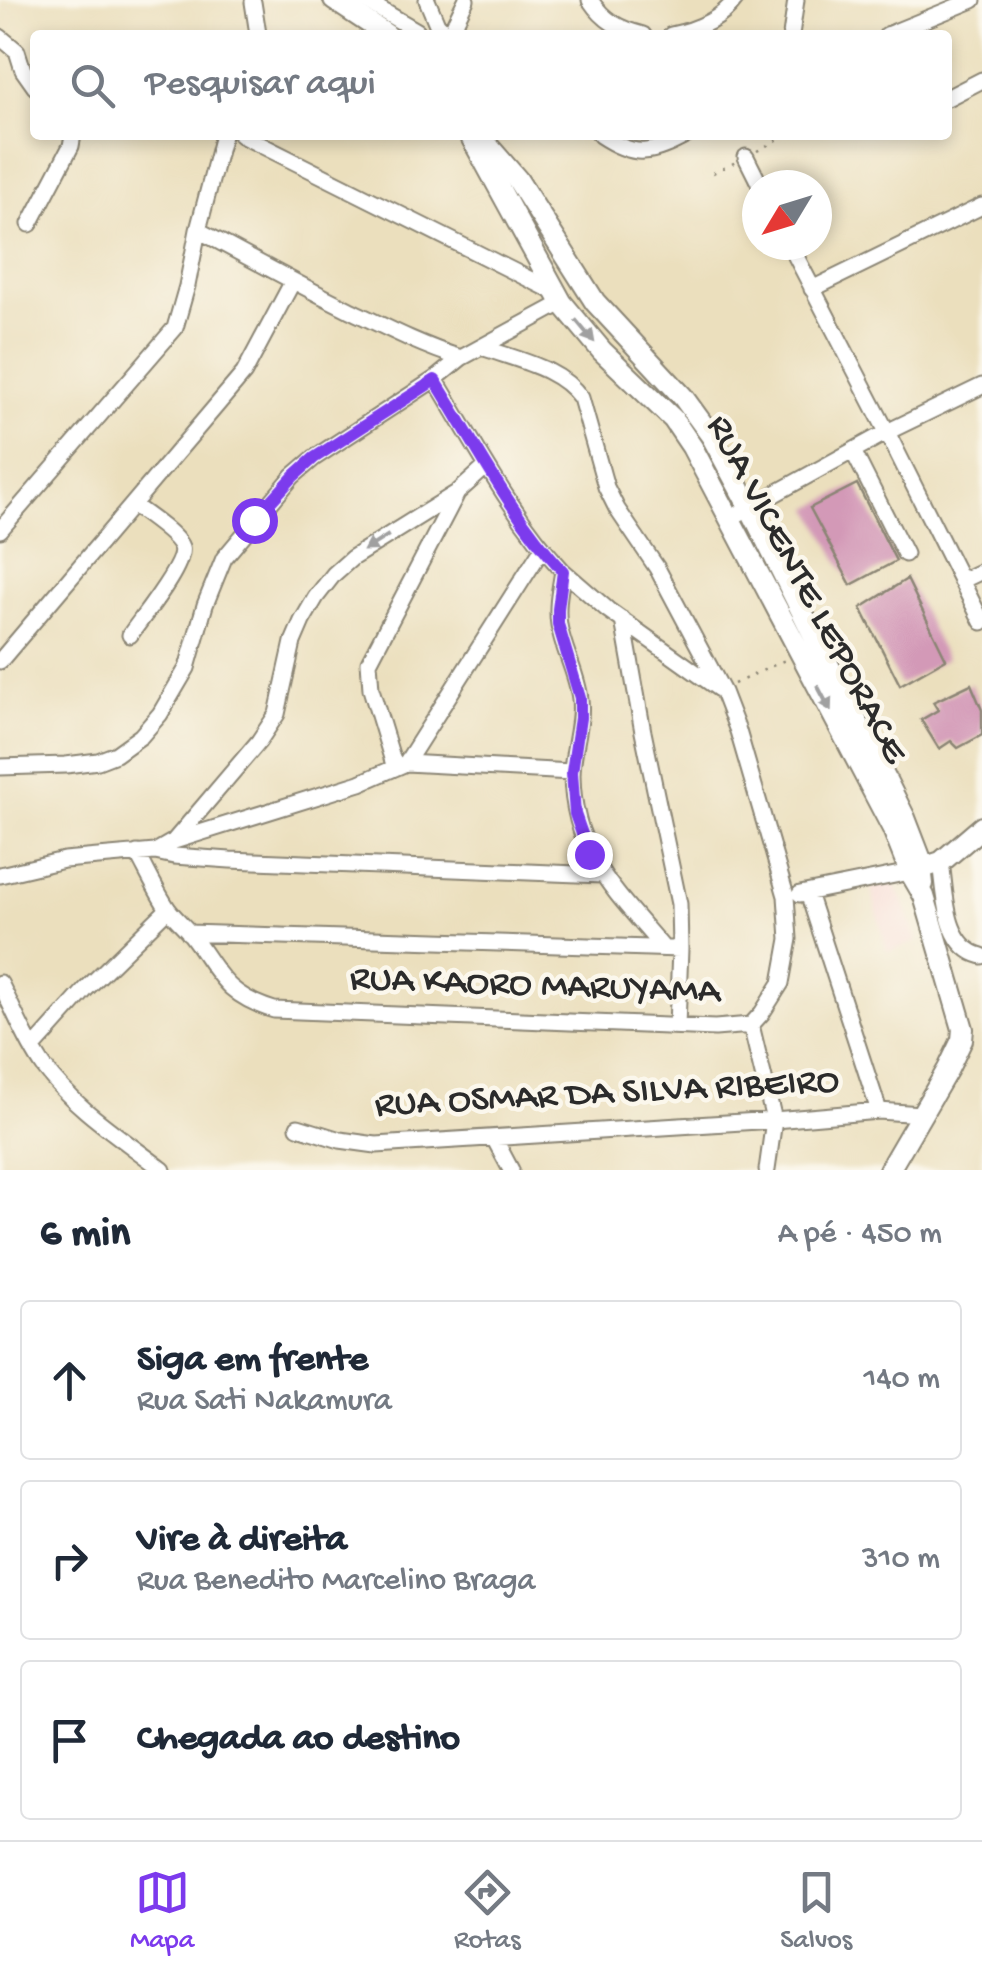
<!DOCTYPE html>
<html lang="pt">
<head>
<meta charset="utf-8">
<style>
	body { margin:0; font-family:"Gochi Hand",sans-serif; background:#f6f6f7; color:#1f2937 }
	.compass { position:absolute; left:742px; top:170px; width:90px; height:90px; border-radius:50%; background:#fff; box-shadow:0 5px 15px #0003; rotate:232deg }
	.stop { position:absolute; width:30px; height:30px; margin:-22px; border:8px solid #7c3aed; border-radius:50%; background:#fff }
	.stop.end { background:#7c3aed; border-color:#fff; box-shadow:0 2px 10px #0008 }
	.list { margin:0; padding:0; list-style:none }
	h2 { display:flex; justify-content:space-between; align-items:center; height:130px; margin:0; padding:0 40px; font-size:42px }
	h2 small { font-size:32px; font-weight:400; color:#747a83 }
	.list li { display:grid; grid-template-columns:65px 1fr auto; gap:30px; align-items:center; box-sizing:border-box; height:160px; margin:0 20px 20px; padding:0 20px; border:2px solid #e0e1e3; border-radius:10px }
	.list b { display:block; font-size:38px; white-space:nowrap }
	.list p { margin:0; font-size:32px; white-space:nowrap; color:#747a83 }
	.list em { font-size:32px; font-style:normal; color:#747a83 }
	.icon { flex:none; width:55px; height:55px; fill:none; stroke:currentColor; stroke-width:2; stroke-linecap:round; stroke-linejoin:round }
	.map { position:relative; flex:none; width:982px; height:1170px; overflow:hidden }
	.search { position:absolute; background:#fff; box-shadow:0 5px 15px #0003; left:30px; right:30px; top:30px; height:110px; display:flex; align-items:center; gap:25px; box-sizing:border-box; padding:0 35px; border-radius:10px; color:#747a83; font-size:38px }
	.sheet { height:670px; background:#fff }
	nav { display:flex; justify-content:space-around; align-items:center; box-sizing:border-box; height:140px; border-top:2px solid #e0e1e3; background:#fff; font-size:28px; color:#747a83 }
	nav a { display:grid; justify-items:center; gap:5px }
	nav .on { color:#7c3aed }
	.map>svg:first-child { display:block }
	.built { fill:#f7d0ce }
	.building { fill:#d399b7 }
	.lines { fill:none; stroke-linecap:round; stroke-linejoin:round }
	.minor-casing { stroke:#8b8574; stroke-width:19 }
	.major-casing { stroke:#8b8574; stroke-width:24 }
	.path { stroke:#8b8574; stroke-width:2.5; stroke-dasharray:2.5 8; stroke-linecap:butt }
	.minor { stroke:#fff; stroke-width:15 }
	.major { stroke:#fff; stroke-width:20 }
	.oneway { fill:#a0a0a0 }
	.route { stroke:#7c3aed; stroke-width:12 }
	.labels { text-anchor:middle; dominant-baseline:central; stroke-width:9; stroke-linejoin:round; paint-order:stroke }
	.street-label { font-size:38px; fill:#2b2b2b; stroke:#fbf7ec }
</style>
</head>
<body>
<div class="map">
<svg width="982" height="1170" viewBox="0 0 982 1170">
	<rect width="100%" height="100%" fill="#fbf7ec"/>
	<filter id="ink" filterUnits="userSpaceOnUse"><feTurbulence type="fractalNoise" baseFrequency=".01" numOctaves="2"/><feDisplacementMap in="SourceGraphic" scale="20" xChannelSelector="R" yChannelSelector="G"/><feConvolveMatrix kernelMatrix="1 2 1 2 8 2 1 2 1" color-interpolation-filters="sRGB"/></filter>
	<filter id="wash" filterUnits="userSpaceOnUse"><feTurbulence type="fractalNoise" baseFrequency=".0048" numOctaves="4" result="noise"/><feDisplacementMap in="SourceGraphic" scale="40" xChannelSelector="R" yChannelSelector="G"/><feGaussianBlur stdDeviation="2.25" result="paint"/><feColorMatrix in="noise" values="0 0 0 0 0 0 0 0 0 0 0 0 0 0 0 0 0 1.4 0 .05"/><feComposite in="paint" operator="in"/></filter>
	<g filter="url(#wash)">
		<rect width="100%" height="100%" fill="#ebdfbd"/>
		<path class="built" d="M892,880L903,900L917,942L887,952L871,888Z"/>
		<g id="blocks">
			<path class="building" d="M857,484L896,561L851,585L810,508Z
				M907,579L946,659L900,685L861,608Z
				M971,684L982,710V735L958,748L951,741L939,749L921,720L938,710L933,702Z"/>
		</g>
	</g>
	<g filter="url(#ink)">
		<use href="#blocks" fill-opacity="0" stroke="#8b8574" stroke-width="2.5"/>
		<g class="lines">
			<g class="minor-casing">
				<path id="minor" d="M364,0L417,31V35
					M427,0L437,24L448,35
					M590,0C604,21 619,29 643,35
					M253,2L258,34
					M449,35L466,0
					M671,35C696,30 720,21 735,0
					M791,35L796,0
					M887,35L973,0
					M0,37L17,51L23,70L35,87
					M947,98L982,80
					M241,135L557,293
					M600,135C636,159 651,154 687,135
					M746,157L760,185
					M30,224L71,146L73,135
					M198,230C248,257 297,284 348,309C385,327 422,346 461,358
					M790,245L887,432L982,622
					M812,289L982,206
					M435,379C475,444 511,515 563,571C560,589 556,607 559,625C563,650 577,673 580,699C583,725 572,750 572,775C573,854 616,892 663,948
					M853,451L905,554
					M729,519L887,432L982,386
					M0,530L175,328L187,286L198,230L223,135
					M563,571L608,610L719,689
					M961,581L982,571
					M623,620L643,732L679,904L680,949L677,1026
					M130,635C140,620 187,563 181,547C177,535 144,513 133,505
					M0,661L244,373L293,281
					M406,763L542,549
					M0,767L66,765L98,761L116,754L141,736L160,714L187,668L205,605L224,558L293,476L314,458L435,379L461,358L562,303
					M395,768L371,689L369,662L456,495
					M174,841L259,741L277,714L293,642L302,621L316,597L334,574L352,558L458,492L487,466
					M155,852L174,856L230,860L602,875
					M137,853C147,871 156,891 168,909C174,917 182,924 189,932C219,971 222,994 274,1010L715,1028L751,1025L762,1013L781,983L789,939L786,896L738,731L723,692L657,568L617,509L606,487L581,398C559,367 516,360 482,347
					M941,862C946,893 944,947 982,956
					M0,875L64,860L155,852L174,841L360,783L406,763L572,772
					M808,893L879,1111
					M800,894L910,872
					M189,933L680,949
					M0,983C14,1010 26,1042 44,1067C75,1109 122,1138 163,1170
					M751,1025L774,1120L767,1170
					M33,1048L86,989L168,909
					M298,1127L340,1140L376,1145L774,1120L879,1111L921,1114
					M494,1138L511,1170"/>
			</g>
			<g class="major-casing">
				<path id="major" d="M334,0L387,35
					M470,135L562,303L602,351L673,419L692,447L893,829L910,872L924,896L963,1029L962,1040L948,1069L889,1170
					M484,141L517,179L595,302L683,397L712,437L750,508L905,818L920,857L923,884
					M910,872L941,862L982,827"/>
			</g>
			<path class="path" d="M757,151L786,135
				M713,173L736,162
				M734,684L785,660"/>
			<use href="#minor" class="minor"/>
			<use href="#major" class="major"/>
		</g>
		<defs><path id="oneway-solid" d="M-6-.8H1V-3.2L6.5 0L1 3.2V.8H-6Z" transform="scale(2.5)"/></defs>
		<g class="oneway">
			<use href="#oneway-solid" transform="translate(585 331) rotate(50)"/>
			<use href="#oneway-solid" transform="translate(376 543) rotate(148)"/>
			<use href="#oneway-solid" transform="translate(824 698) rotate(62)"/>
		</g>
	</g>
	<g class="lines" filter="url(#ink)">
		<path class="route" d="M254,520L294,476L314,458L435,380C475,444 511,515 563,571L558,609V624L580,698V718L572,772L575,814L589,854"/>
	</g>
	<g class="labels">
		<g class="street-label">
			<text transform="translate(805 590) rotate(62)">RUA VICENTE LEPORACE</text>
			<text transform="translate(535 987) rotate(2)">RUA KAORO MARUYAMA</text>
			<text transform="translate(607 1095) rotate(-3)">RUA OSMAR DA SILVA RIBEIRO</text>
		</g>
	</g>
</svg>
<svg class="compass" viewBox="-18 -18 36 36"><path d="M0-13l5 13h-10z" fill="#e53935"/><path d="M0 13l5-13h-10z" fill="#747a83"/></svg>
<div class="stop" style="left:254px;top:520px"></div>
<div class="stop end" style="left:589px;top:854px"></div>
<div class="search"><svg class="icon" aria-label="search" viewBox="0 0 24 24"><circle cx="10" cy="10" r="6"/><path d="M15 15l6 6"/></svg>Pesquisar aqui</div>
</div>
<section class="sheet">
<h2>6 min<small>A pé · 450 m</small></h2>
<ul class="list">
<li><svg class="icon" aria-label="ahead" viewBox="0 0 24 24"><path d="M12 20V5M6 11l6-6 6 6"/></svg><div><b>Siga em frente</b><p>Rua Sati Nakamura</p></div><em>140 m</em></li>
<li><svg class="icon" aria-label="right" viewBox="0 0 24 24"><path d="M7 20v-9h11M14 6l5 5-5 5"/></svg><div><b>Vire à direita</b><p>Rua Benedito Marcelino Braga</p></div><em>310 m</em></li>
<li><svg class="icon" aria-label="arrive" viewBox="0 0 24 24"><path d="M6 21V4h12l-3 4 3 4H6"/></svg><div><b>Chegada ao destino</b></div></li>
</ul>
</section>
<nav>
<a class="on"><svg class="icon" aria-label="map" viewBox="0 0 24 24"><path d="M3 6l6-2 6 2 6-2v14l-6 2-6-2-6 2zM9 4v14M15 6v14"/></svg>Mapa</a>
<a><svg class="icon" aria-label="directions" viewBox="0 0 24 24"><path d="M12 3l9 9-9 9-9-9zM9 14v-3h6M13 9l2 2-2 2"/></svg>Rotas</a>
<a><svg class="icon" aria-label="saved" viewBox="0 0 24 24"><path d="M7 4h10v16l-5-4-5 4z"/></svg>Salvos</a>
</nav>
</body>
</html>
